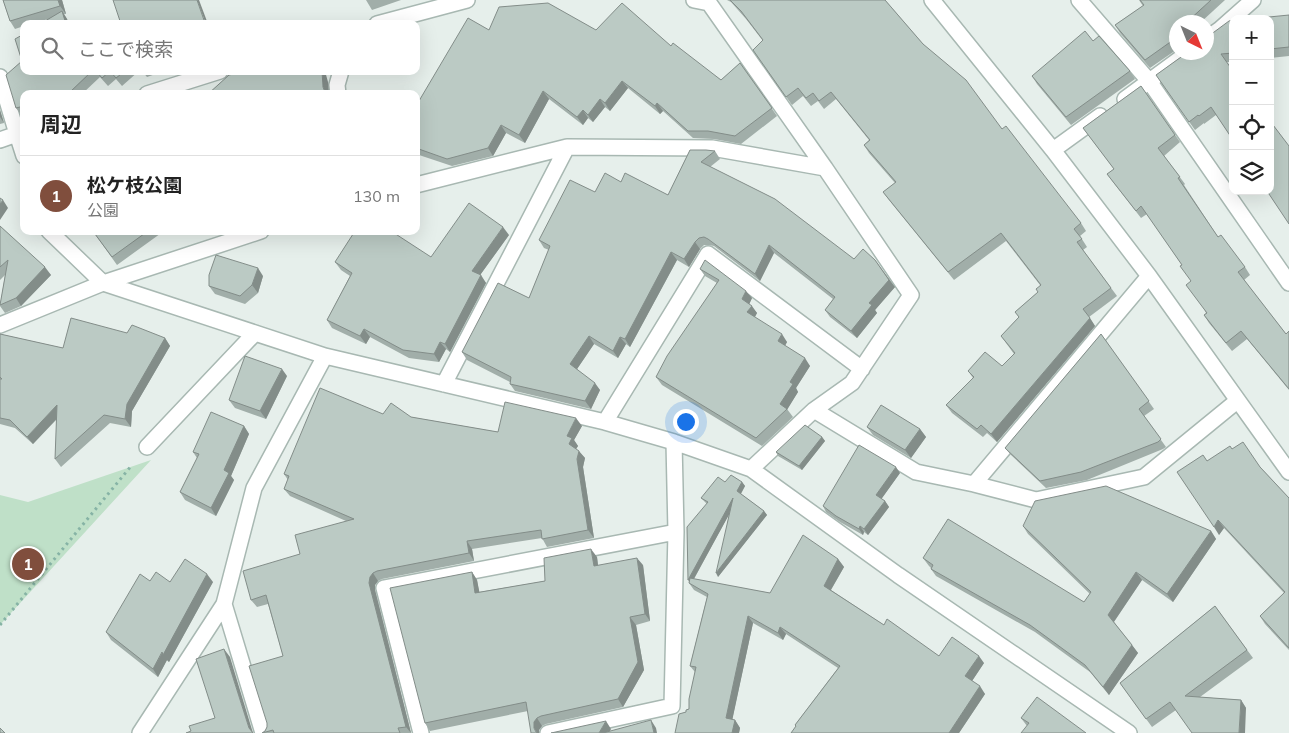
<!DOCTYPE html>
<html lang="ja">
<head>
<meta charset="utf-8">
<style>
	body { margin:0; font-family:Mulish,"Noto Sans JP",sans-serif; background:#f6f6f6; color:#222 }
	.controls { position:absolute; right:15px; top:15px; display:grid; overflow:hidden; border-radius:10px; box-shadow:0 5px 20px #0002 }
	.controls button { width:45px; height:45px; display:grid; place-items:center; padding:0; border:0; border-bottom:1px solid #e0e0e0; background:#fff; color:#222; font:25px sans-serif }
	.compass { position:absolute; left:1169px; top:15px; width:45px; height:45px; border-radius:50%; background:#fff; box-shadow:0 5px 20px #0002; rotate:137deg }
	.you { position:absolute; left:685px; top:421px; width:18px; height:18px; margin:-12px; border:4px solid #fff; border-radius:50%; background:#1a73e8; box-shadow:0 0 0 8px #1a73e833 }
	.badge { display:grid; place-items:center; width:32px; height:32px; border-radius:50%; background:#804e3d; color:#fff; font-size:16px; font-weight:700 }
	.pin { position:absolute; translate:-50% -50%; border:2px solid #fff; box-shadow:0 1px 5px #0006 }
	.list { margin:0; padding:0; list-style:none }
	h2 { display:flex; justify-content:space-between; align-items:center; height:65px; margin:0; padding:0 20px; font-size:21px }
	h2 small { font-size:16px; font-weight:400; color:#767676 }
	.list li { display:grid; grid-template-columns:32px 1fr auto; gap:15px; align-items:center; box-sizing:border-box; height:80px; padding:0 20px; border-top:1px solid #e0e0e0 }
	.list b { display:block; font-size:19px; white-space:nowrap }
	.list p { margin:0; font-size:16px; white-space:nowrap; color:#767676 }
	.list em { font-size:16px; font-style:normal; color:#767676 }
	.icon { flex:none; width:28px; height:28px; fill:none; stroke:currentColor; stroke-width:2; stroke-linecap:round; stroke-linejoin:round }
	.map { position:relative; flex:none; width:1289px; height:733px; overflow:hidden }
	.search { position:absolute; background:#fff; box-shadow:0 5px 20px #0002; left:20px; top:20px; width:400px; height:55px; display:flex; align-items:center; gap:12px; box-sizing:border-box; padding:0 18px; border-radius:10px; color:#767676; font-size:19px }
	.panel { position:absolute; background:#fff; box-shadow:0 5px 20px #0002; left:20px; top:90px; width:400px; height:145px; border-radius:10px }
	.map>svg:first-child { display:block }
	.park { fill:#bfe0c8 }
	.lines { fill:none; stroke-linecap:round; stroke-linejoin:round }
	.street-casing { stroke:#a8b8b2; stroke-width:18 }
	.path { stroke:#86b3a5; stroke-width:3; stroke-dasharray:2.5 4; stroke-linecap:butt }
	.street { stroke:#fff; stroke-width:15 }
	.wall { fill:#a1aea9 }
	.shaded-wall { fill:#838d89 }
	.building { fill:#bbcac4; stroke:#838d89 }
</style>
</head>
<body>
<div class="map">
<svg width="1289" height="733" viewBox="0 0 1289 733">
	<rect width="100%" height="100%" fill="#e6efeb"/>
	<path class="park" d="M151,460L0,625V495L28,502Z"/>
	<g class="lines">
		<g class="street-casing">
			<path id="street" d="M694,0L709,3L825,168
				M932,0L1053,150L1100,116
				M1079,0L1149,81L1289,283
				M377,24L467,0
				M1206,39L1219,30L1253,0
				M0,77L17,134L0,140
				M147,94L220,71
				M338,94L337,85L341,71
				M1125,99L1189,52
				M24,132L17,134L24,156
				M1053,150L1149,276L1289,472
				M416,185L567,147L712,148L825,168L911,295L852,383L814,410L751,469L898,575L1129,733
				M49,231L103,283L325,356L254,488L224,604L140,733
				M0,325L103,283L261,231
				M325,356L605,422L708,254L862,369
				M444,384L567,147
				M814,410L916,472L974,484L1036,500L1144,477L1237,401
				M605,422L674,442L751,469
				M147,447L255,333
				M974,484L1149,276
				M224,604L263,733
				M421,733L384,588L676,532
				M548,733L672,706L676,532L674,442"/>
		</g>
		<path class="path" d="M0,625L132,465"/>
		<use href="#street" class="street"/>
	</g>
	<path class="wall" d="M3,0H62L66,14H64L67,19L69,24H40L48,19L32,24H24V26L15,29L10,21Z
		M366,0H401L372,10Z
		M727,0H885L923,44L1002,129L1081,223L1086,231L1080,236L1087,247L1083,250L1117,296L1089,317L1095,326L997,442L987,433L983,437L952,413L946,405L973,378L968,371L1002,366L1014,354L1001,336L1019,317L1015,312L1038,292L1040,285L1006,241L954,280L889,200L883,192L895,183L869,153L864,145L869,140L836,99L824,109L818,101L811,106L803,96L792,105L753,50L763,41L746,19L731,2Z
		M1139,0H1225L1201,22H1176V50L1150,68L1120,33L1115,25L1143,6Z
		M1289,15V56L1270,58V19Z
		M1233,20V62H1226L1216,115L1204,124V123L1195,130L1156,75Z
		M596,30L671,46L721,80L740,63L777,116L741,144L714,139L693,138L663,111L660,114L628,88L610,111L605,107L593,122L588,118L583,125L549,99L525,143L506,133L493,156L452,166L416,154V106Z
		M22,61L24,71H139L122,86L116,79L108,86L100,77L82,94H24V115L22,116L16,108Z
		M142,71H164L147,77Z
		M1130,71L1135,79L1071,125L1037,84L1032,76Z
		M1141,86L1180,142L1164,156L1185,184L1184,185L1218,237L1245,267L1250,275L1244,280L1286,334L1289,331V390L1247,339L1232,351L1209,323L1204,315L1206,313L1191,281L1182,265L1147,214L1141,218L1113,182L1107,174L1114,169L1083,128Z
		M0,110L4,123L0,124Z
		M690,150L715,151L720,159L710,167L854,259L895,287L875,310L877,313L857,338L830,317L825,310L833,299L774,253L760,281L714,246L709,245H704L700,249L689,267L677,260L630,347L626,344L618,358L594,344L577,369L600,390L591,409L515,391L510,384V382L467,360L462,352L529,298L549,250L544,248L539,240L595,192L621,182L668,195Z
		M0,226L51,275L21,306L5,313L0,306L5,275L0,280Z
		M96,231H164L117,265L95,234Z
		M509,235L480,275L486,283L450,352L446,349L439,362L409,358L370,337L366,344L332,328L327,320L350,276L341,270L335,262L431,257Z
		M700,269L752,298L749,304L757,313L755,317L787,342L785,346L810,366L796,388L798,392L787,409L793,417L762,446L662,385L656,377L717,283L705,276Z
		M263,276L258,293L245,304L215,294L209,286Z
		M127,333L165,338L170,346L132,411L131,427L110,423L61,467L55,459L57,419L33,444L15,428L0,424V334L63,348Z
		M1101,334L1154,409L1144,416L1166,447L1163,449L1087,480L1046,488L1011,455L1005,448Z
		M287,376L266,419L235,408L229,400Z
		M383,414L411,417L498,432L582,426L574,440L578,446L576,449L585,458L583,467L594,538L547,547L542,538L472,549L474,561L382,579L378,581L375,585V590L411,733H262L265,731L267,727L283,656L268,604L257,607L251,600L300,554L346,521L290,496L284,489L288,480L284,474Z
		M244,426L249,434L231,476L234,480L216,516L185,500L180,492L197,458L193,452Z
		M867,427L920,429L926,437L911,458L873,435Z
		M822,437L825,441L802,470L778,456L776,452Z
		M1232,449L1261,468L1289,498V650L1265,624L1260,616L1284,593L1224,528L1219,535L1207,461Z
		M900,473L881,499L885,501L889,507L868,535L864,532L863,535L840,522L826,512L823,506Z
		M725,482H742L745,486L741,494L764,511L767,515L718,577L729,514L694,579L770,593L838,559L844,567L831,590L884,625L939,656L984,663L972,681L985,694L959,733H791L796,727L795,725L838,668L786,634L783,640L753,623L732,720H735L740,728L739,733H675L686,712L689,709L695,672L690,666L707,597L694,590L689,583L707,504L701,498Z
		M1023,526L1211,531L1216,539L1173,602L1142,580L1114,622L1138,653L1109,695L1090,672L1035,632L936,576L931,569V568L929,566L923,558L1084,602L1090,594L1028,534Z
		M597,557L598,565H643L650,621L636,625L644,670L623,707L546,724L542,726L539,730L528,711L430,731L425,723L472,572L477,580L479,592L545,581Z
		M150,581L213,582L169,662L167,660L158,677L111,640L106,632Z
		M1215,606L1253,658L1200,697L1241,700L1246,708L1176,710L1152,727L1120,683Z
		M1021,718L1086,733L1027,726Z"/>
	<path class="shaded-wall" d="M58,0H62L66,14L60,6Z
		M197,0H199L208,24H206Z
		M62,11L67,19L69,24H66Z
		M322,71H325L328,82L329,94H326L323,87Z
		M622,81L628,88L610,111L605,103Z
		M543,91L549,99L525,143L519,135Z
		M600,99L605,107L593,122L588,115Z
		M657,103L663,111L660,114L655,106Z
		M0,110L4,123L0,117Z
		M583,110L588,118L583,125L577,117Z
		M501,125L506,133L493,156L488,148Z
		M3,200L8,208L0,220V204Z
		M503,227L509,235L478,278L472,271Z
		M695,242L700,249L689,267L684,259Z
		M769,245L774,253L760,281L755,274Z
		M671,252L677,260L630,347L625,339Z
		M875,260L895,287L875,310L877,313L857,338L851,331L869,303Z
		M45,267L51,275L21,306L16,298Z
		M258,268L263,276L258,293L252,285Z
		M481,275L486,283L450,352L445,344Z
		M746,291L752,298L748,307L742,299Z
		M752,306L757,313L753,320L747,312Z
		M1090,318L1095,326L997,442L991,434Z
		M364,329L370,337L366,344L360,336Z
		M782,334L787,342L783,349L778,341Z
		M589,336L594,344L575,372L570,364Z
		M620,337L626,344L618,358L613,351Z
		M165,338L170,346L132,411L131,427L125,419L127,404Z
		M440,342L446,349L439,362L434,354Z
		M805,358L810,366L796,388L798,392L787,410L780,404L790,382Z
		M282,369L287,376L266,419L260,411Z
		M595,383L600,390L591,409L585,401Z
		M57,405L63,412L33,444L27,437Z
		M576,418L582,426L574,440L578,446L574,452L569,444L567,436Z
		M244,426L249,434L231,476L234,480L216,516L211,508L224,470Z
		M920,429L926,437L911,458L905,450Z
		M822,437L825,441L802,470L799,466Z
		M579,451L585,458L583,467L594,538L588,530L577,459Z
		M896,467L900,473L880,501L876,495Z
		M742,482L745,486L740,495L737,491Z
		M733,498L736,502L691,584L688,580Z
		M885,501L889,507L868,535L864,529Z
		M764,511L767,515L718,577L716,573Z
		M1218,520L1224,528L1219,535L1214,527Z
		M860,526L864,532L863,535L859,529Z
		M1211,531L1216,539L1173,602L1167,594Z
		M467,541L472,549L474,561L469,553Z
		M591,549L597,557L599,574L594,566Z
		M637,558L643,565L650,621L645,614Z
		M838,559L844,567L829,593L824,586Z
		M472,572L477,580L481,600L475,593Z
		M1136,572L1142,580L1113,623L1108,615Z
		M373,573L378,581L375,585V590L411,733L406,727L369,583L370,577Z
		M207,574L213,582L169,662L167,660L158,677L153,669Z
		M748,616L753,623L731,726L726,718Z
		M630,617L636,625L644,670L623,707L618,699Z
		M780,627L786,634L783,640L778,633Z
		M1132,645L1138,653L1109,695L1103,687Z
		M224,649L230,657L253,733H252L249,728Z
		M979,656L984,663L970,684L965,676Z
		M980,686L985,694L959,733H949Z
		M1241,700L1246,708L1245,733H1239Z
		M537,718L542,726L539,730V733H537L534,728V722Z
		M651,720L656,728L657,733H654Z
		M735,720L740,728L739,733H732Z
		M606,721L611,729L609,733H599Z"/>
	<path class="building" d="M3,0H58L60,6L10,21Z
		M113,0H197L205,23L203,24H121Z
		M730,0H885L923,44L966,80L1002,129L1006,126L1081,223L1074,229L1082,239L1077,242L1111,288L1083,309L1090,318L991,434L981,425L977,429L946,405L974,377L968,371L985,352L1002,366L1015,353L1001,336L1019,317L1015,312L1038,292L1036,289L1041,285L1001,233L948,272L883,192L896,182L864,145L870,140L831,92L819,101L813,93L806,98L798,88L786,97L753,50L763,40L741,11Z
		M1140,0H1211L1187,22H1176V38L1145,60L1115,25L1144,5Z
		M548,3L596,30L622,3L671,46L673,43L721,80L740,63L772,108L735,136L708,131H688L657,103L655,106L622,81L605,103L600,99L588,115L583,110L577,117L543,91L519,135L501,125L488,148L447,159L416,148V106L468,18L489,30L499,7Z
		M62,11L66,24H40Z
		M1289,15V47L1270,49V19H1249Z
		M1233,20V53L1221,54L1233,71V140L1211,107L1199,116L1198,115L1189,122L1156,75L1188,52H1206V38L1229,21Z
		M1085,31L1093,41L1099,36L1130,71L1066,117L1032,76Z
		M24,34V71H92L69,93L67,94H24V106L16,108L6,75L22,61L15,39Z
		M96,71H125L116,78L110,71L102,78Z
		M246,71H322L323,87L325,92L318,94H208L229,75Z
		M1141,86L1175,135L1158,148L1180,177L1178,178L1218,237L1221,235L1245,267L1238,272L1286,334L1289,331V389L1241,331L1226,343L1204,315L1207,313L1186,285L1191,281L1180,266L1182,265L1141,206L1136,211L1107,174L1114,169L1083,128Z
		M1270,121L1289,146V224L1267,191H1270Z
		M690,150H706L715,151L701,162L775,199L854,259L863,249L875,260L889,280L869,303L872,305L851,331L825,310L835,297L769,245L755,274L708,239L704,237L699,238L695,242L684,259L671,252L625,339L620,337L613,351L589,336L570,364L595,383L585,401L510,384L511,377L462,352L498,283L529,298L550,246L539,240L570,180L595,192L605,173L621,182L625,173L668,195Z
		M0,198L3,200L0,204Z
		M469,203L503,227L472,271L481,275L445,344L440,342L434,354L403,350L364,329L360,336L327,320L352,273L335,262L355,231H391L431,257Z
		M0,226L45,267L16,298L0,305L8,260L0,267Z
		M96,231H148L112,257L95,234Z
		M216,255L258,268L252,285L240,296L209,286V275Z
		M705,260L746,291L742,299L752,306L747,312L782,334L778,341L805,358L790,382L793,384L780,404L787,409L756,438L656,377L667,356L719,280L700,269Z
		M71,318L127,333L132,325L165,338L127,404L125,419L104,415L55,459L57,405L27,437L10,420L0,418V379H2L0,377V334L63,348Z
		M1101,334L1149,401L1139,409L1161,439L1158,442L1081,472L1040,481L1005,448Z
		M245,356L282,369L260,411L229,400Z
		M320,388L383,414L391,403L411,417L498,432L505,402L576,418L567,436L572,438L569,444L579,451L577,459L588,530L542,539L541,530L467,541L469,553L377,571L373,573L370,577L369,583L406,727L398,728L400,733H274L273,730L262,733L265,731L267,727V723L249,666L283,656L266,595L251,600L243,571L300,554L295,535L354,519L284,489L289,476L284,474Z
		M881,405L920,429L905,450L867,427Z
		M211,412L244,426L224,470L229,473L211,508L180,492L199,454L193,452Z
		M805,425L822,437L799,466L776,452Z
		M1243,442L1260,467L1289,498V648L1260,616L1285,592L1218,520L1214,527L1177,472L1203,455L1207,461L1230,446L1232,449Z
		M859,445L896,467L876,495L885,501L864,529L860,526L859,529L836,516L823,506Z
		M731,475L742,482L737,491L764,511L716,573L733,498L688,580L687,527L708,502L701,498L718,477L725,482Z
		M1106,486L1211,531L1167,594L1136,572L1108,615L1132,645L1103,687L1085,665L1030,625L931,569L933,565L923,558L948,519L1084,602L1091,592L1023,526L1035,501Z
		M803,535L838,559L824,586L884,625L887,619L939,656L952,637L979,656L965,676L980,686L949,733H791L796,726L795,725L840,666L780,627L778,633L748,616L726,718L735,720L732,733H675L679,714L686,712V710L689,709V699L696,667L690,666L708,594L689,583L690,578L770,593Z
		M591,549L594,566L637,558L645,614L630,617L638,662L618,699L541,716L537,718L534,722V728L536,732L538,733H531L526,702L425,723L390,588L472,572L475,593L545,581L544,558Z
		M185,559L207,574L163,655L162,652L153,669L106,632L140,574L150,581L156,572L170,582Z
		M1215,606L1247,650L1185,696L1241,700L1239,733H1192L1170,702L1146,719L1120,683Z
		M224,649L249,728L253,733H186L191,731L189,726L215,718L196,659Z
		M1037,697L1086,733H1021L1029,723L1021,718Z
		M651,720L654,733H603Z
		M606,721L599,733H551Z
		M0,728L5,733H0Z"/>
</svg>
<div class="controls">
<button>+</button>
<button>−</button>
<button><svg class="icon" aria-label="locate" viewBox="0 0 24 24"><circle cx="12" cy="12" r="6"/><path d="M12 2v4M12 18v4M2 12h4M18 12h4"/></svg></button>
<button><svg class="icon" aria-label="layers" viewBox="0 0 24 24"><path d="M12 4l9 5-9 5-9-5zM3 14l9 5 9-5"/></svg></button>
</div>
<svg class="compass" viewBox="-18 -18 36 36"><path d="M0-13l5 13h-10z" fill="#e53935"/><path d="M0 13l5-13h-10z" fill="#767676"/></svg>
<div class="you"></div>
<div class="pin badge" style="left:28px;top:564px">1</div>
<div class="search"><svg class="icon" aria-label="search" viewBox="0 0 24 24"><circle cx="10" cy="10" r="6"/><path d="M15 15l6 6"/></svg>ここで検索</div>
<section class="panel">
<h2>周辺<small></small></h2>
<ul class="list">
<li><span class="badge">1</span><div><b>松ケ枝公園</b><p>公園</p></div><em>130 m</em></li>
</ul>
</section>
</div>
</body>
</html>
